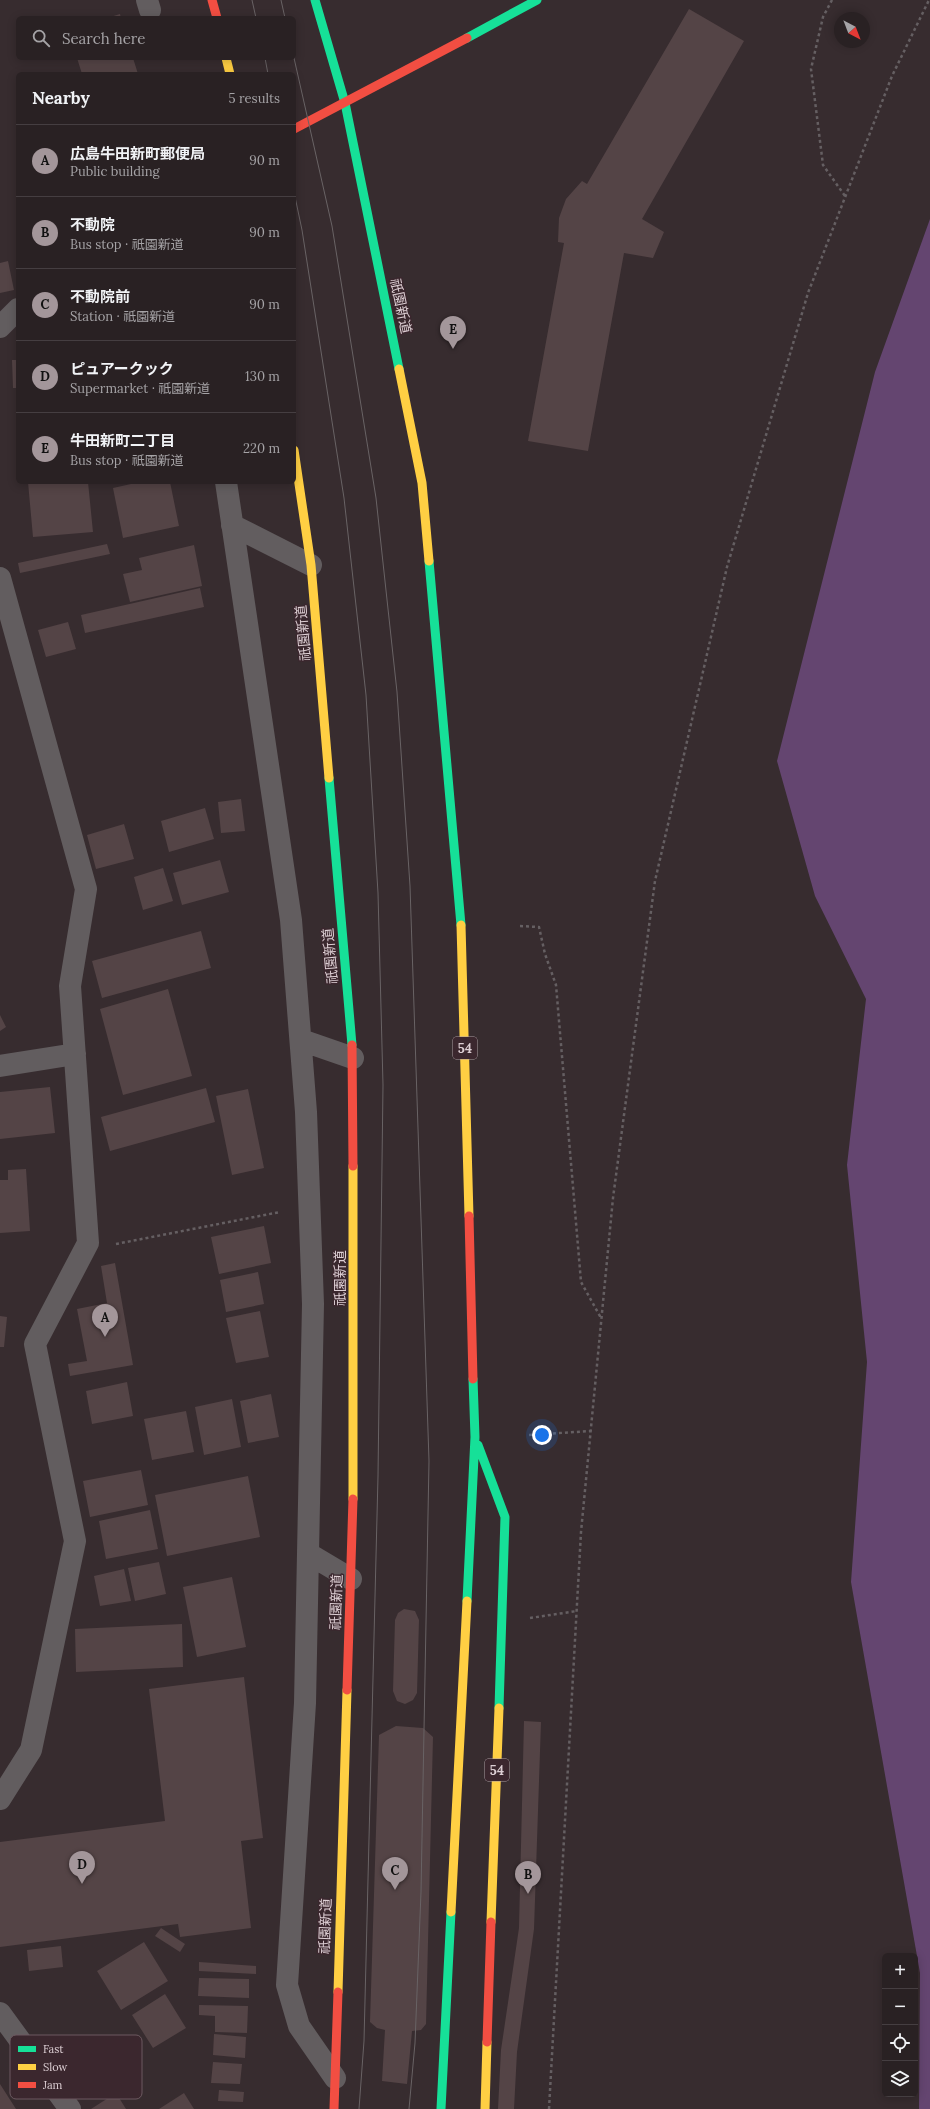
<!DOCTYPE html>
<html lang="en">
<head>
<meta charset="utf-8">
<style>
	body { margin:0; font-family:Lora,"Noto Sans JP",serif; background:#31292b; color:#f1f3f6 }
	.controls { position:absolute; right:12px; bottom:12px; display:grid; overflow:hidden; border-radius:6px; box-shadow:0 2px 10px #0003 }
	.controls button { width:36px; height:36px; display:grid; place-items:center; padding:0; border:0; border-bottom:1px solid #453e41; background:#292123; color:#f1f3f6; font:20px sans-serif }
	.compass { position:absolute; left:834px; top:12px; width:36px; height:36px; border-radius:50%; background:#292123; box-shadow:0 2px 10px #0003; rotate:138deg }
	.you { position:absolute; left:542px; top:1435px; width:14px; height:14px; margin:-10px; border:3px solid #fff; border-radius:50%; background:#1a73e8; box-shadow:0 0 0 6px #1a73e833 }
	.badge { display:grid; place-items:center; width:26px; height:26px; border-radius:50%; background:#a3969a; color:#111; font-size:13px; font-weight:700 }
	.pin { position:absolute; translate:-50% -33px; filter:drop-shadow(0 1px 2px #0008) }
	.pin::after { content:''; position:absolute; top:21px; width:14px; height:12px; background:inherit; clip-path:polygon(0 0,100% 0,50% 100%) }
	.list { margin:0; padding:0; list-style:none }
	h2 { display:flex; justify-content:space-between; align-items:center; height:52px; margin:0; padding:0 16px; font-size:17px }
	h2 small { font-size:13px; font-weight:400; color:#a5a3a6 }
	.list li { display:grid; grid-template-columns:26px 1fr auto; gap:12px; align-items:center; box-sizing:border-box; height:72px; padding:0 16px; border-top:1px solid #453e41 }
	.list b { display:block; font-size:15px; white-space:nowrap }
	.list p { margin:0; font-size:13px; white-space:nowrap; color:#a5a3a6 }
	.list em { font-size:13px; font-style:normal; color:#a5a3a6 }
	.icon { flex:none; width:22px; height:22px; fill:none; stroke:currentColor; stroke-width:2; stroke-linecap:round; stroke-linejoin:round }
	.map { position:relative; flex:none; width:930px; height:2109px; overflow:hidden }
	.search { position:absolute; background:#292123; box-shadow:0 2px 10px #0003; left:16px; top:16px; width:280px; height:44px; display:flex; align-items:center; gap:10px; box-sizing:border-box; padding:0 14px; border-radius:6px; color:#a5a3a6; font-size:15px }
	.panel { position:absolute; background:#292123; box-shadow:0 2px 10px #0003; left:16px; top:72px; width:280px; height:412px; border-radius:6px }
	.map>svg:first-child { display:block }
	.water { fill:#644570 }
	.building { fill:#544446 }
	.lines { fill:none; stroke-linecap:round; stroke-linejoin:round }
	.path { stroke:#655f62; stroke-width:2.5; stroke-dasharray:3 3; stroke-linecap:butt }
	.street { stroke:#625d5f; stroke-width:22 }
	.fast { stroke:#16e098; stroke-width:9 }
	.slow { stroke:#ffcf43; stroke-width:9 }
	.jam { stroke:#f24e42; stroke-width:9 }
	.tram { stroke:#696365; stroke-width:1 }
	.labels { text-anchor:middle; dominant-baseline:central; stroke-width:3; stroke-linejoin:round; paint-order:stroke }
	.shield { fill:#3b272e; stroke:#ac9da2; stroke-width:1 }
	.shield-label { font-size:13px; font-weight:bold; fill:#ddcfd4 }
	.street-label { font-size:14px; fill:#ddcfd4; stroke:#3b272e }
	.key { fill:#3b272e; stroke:#6c5960; stroke-width:1 }
	.key-label { font-size:11px; fill:#ddcfd4 }
</style>
</head>
<body>
<div class="map">
<svg width="930" height="2109" viewBox="0 0 930 2109">
	<rect width="100%" height="100%" fill="#372c2f"/>
	<path class="water" d="M930,219V2109H919L920,1973L851,1582L867,1362L847,1165L866,999L815,896L777,761L875,372Z"/>
	<path class="building" d="M689,9L744,41L642,219L664,232L653,258L624,253L588,451L528,441L564,243L558,242L559,218L566,199L582,181L587,184Z
		M120,14L121,18H107Z
		M77,58H133L138,74H82Z
		M8,261L14,290L0,293V263Z
		M12,360H18V388H13Z
		M28,482H88L93,532L33,537Z
		M140,482H170L179,526L123,538L113,488Z
		M107,544L110,554L20,573L18,563Z
		M194,545L202,586L130,602L123,574L142,570L139,558Z
		M200,588L204,607L85,633L81,615Z
		M68,622L76,649L46,657L38,630Z
		M241,799L245,831L221,833L218,802Z
		M205,808L214,839L169,852L161,821Z
		M124,824L134,859L96,869L87,835Z
		M220,860L229,892L182,905L173,873Z
		M163,868L173,901L143,910L134,877Z
		M201,931L211,968L102,998L92,961Z
		M168,989L192,1076L123,1095L100,1009Z
		M0,1015L6,1027L0,1031Z
		M50,1087L55,1133L0,1139V1092Z
		M206,1088L215,1122L110,1151L101,1117Z
		M248,1089L264,1168L232,1175L216,1096Z
		M26,1169L30,1231L0,1233V1180H8V1170Z
		M264,1226L271,1263L219,1274L211,1237Z
		M115,1263L133,1365L70,1376L68,1364L87,1361L77,1309L107,1303L101,1266Z
		M258,1272L264,1304L226,1312L220,1280Z
		M260,1311L269,1357L236,1363L226,1318Z
		M0,1316L7,1317L4,1347H0Z
		M127,1382L133,1416L92,1424L86,1391Z
		M271,1394L279,1437L248,1443L240,1401Z
		M232,1399L241,1447L204,1455L195,1407Z
		M186,1411L194,1452L152,1460L144,1419Z
		M141,1470L148,1505L90,1517L83,1481Z
		M248,1476L260,1537L167,1556L155,1495Z
		M150,1510L158,1549L106,1559L99,1521Z
		M159,1562L166,1594L135,1601L128,1568Z
		M124,1569L131,1601L100,1606L94,1576Z
		M232,1577L246,1647L197,1657L183,1587Z
		M404,1609L415,1611L419,1620L417,1693L413,1700L405,1704L397,1701L393,1691L395,1620L398,1613Z
		M182,1624L183,1667L76,1672L75,1629Z
		M244,1677L263,1838L241,1841L251,1928L180,1937L178,1924L0,1947V1842L165,1821L149,1689Z
		M524,1721L541,1722L534,1929L517,2052L514,2109H498L501,2050L519,1928Z
		M396,1726L423,1728L433,1737L426,2024L421,2030L412,2031L407,2084L382,2081L385,2030L377,2028L370,2022L379,1735Z
		M161,1928L185,1944L180,1952L155,1936Z
		M144,1942L168,1981L121,2010L97,1971Z
		M61,1946L63,1967L29,1971L27,1950Z
		M199,1962L256,1966V1974L199,1971Z
		M199,1978L249,1979V1998L198,1996Z
		M165,1994L186,2028L153,2048L132,2015Z
		M199,2005L248,2006L247,2033L215,2032V2016L199,2015Z
		M214,2034L246,2037L245,2058L213,2055Z
		M213,2062L242,2064L240,2084L211,2083Z
		M0,2084L16,2109H0Z
		M219,2090L244,2092L243,2102L218,2101Z
		M116,2093L126,2109H91Z
		M184,2093L194,2109H159Z"/>
	<g class="lines">
		<path class="path" d="M832,0L823,17L811,69L823,165L845,196
			M520,926L539,927L545,954L556,985L581,1282L601,1318
			M116,1244L280,1212
			M529,1435L591,1431
			M530,1618L577,1611
			M549,2109L581,1532L613,1198L655,881L727,567L808,293L892,76L929,0"/>
		<path class="street" d="M147,0L150,10
			M0,327L18,309
			M226,482L291,920L306,1112L313,1304L305,1703L287,1985L299,2026L335,2078
			M232,525L311,565
			M0,578L86,889L70,986L88,1243L35,1344L75,1541L31,1750L0,1799
			M301,1040L353,1058
			M0,1066L75,1054
			M309,1554L351,1579
			M0,2013L70,2109"/>
		<path class="fast" d="M315,0L345,103L399,369
			M467,38L537,0
			M429,561L461,925
			M329,778L352,1045
			M478,1445L505,1517L499,1708
			M467,1601L475,1437L473,1379
			M441,2109L451,1912"/>
		<path class="slow" d="M226,58L230,74
			M399,369L422,483L429,561
			M294,450L311,565L329,778
			M461,925L469,1216
			M353,1499V1166
			M451,1912L467,1601
			M491,1922L499,1708
			M338,1992L347,1690
			M485,2109L487,2042"/>
		<path class="jam" d="M212,0L217,18
			M294,129L467,38
			M352,1045L353,1166
			M469,1216L473,1379
			M347,1690L353,1499
			M487,2042L491,1922
			M334,2109L338,1992"/>
		<path class="tram" d="M252,0L256,18
			M281,0L285,18
			M265,58L268,74
			M294,58L332,226L376,498L397,692L410,886L429,1461L421,1892L415,2043L409,2109
			M294,192L302,230L344,498L366,695L378,893L383,1085L378,1476L364,2041L359,2109"/>
	</g>
	<g class="labels">
		<g class="shield">
			<rect x="453" y="1037" width="24" height="22" rx="3"/>
			<rect x="485" y="1759" width="24" height="22" rx="3"/>
		</g>
		<g class="shield-label">
			<text x="465" y="1048">54</text>
			<text x="497" y="1770">54</text>
		</g>
		<g class="street-label">
			<text transform="translate(401 306) rotate(78)">祇園新道</text>
			<text transform="translate(303 633) rotate(-95)">祇園新道</text>
			<text transform="translate(330 956) rotate(-95)">祇園新道</text>
			<text transform="translate(340 1278) rotate(-90)">祇園新道</text>
			<text transform="translate(336 1602) rotate(-88)">祇園新道</text>
			<text transform="translate(325 1926) rotate(-88)">祇園新道</text>
		</g>
	</g>
	<rect x="10" y="2035" width="132" height="64" rx="6" class="key"/>
	<rect x="18" y="2046" width="18" height="6" fill="#16e098"/>
	<rect x="18" y="2064" width="18" height="6" fill="#ffcf43"/>
	<rect x="18" y="2082" width="18" height="6" fill="#f24e42"/>
	<g class="key-label">
		<text x="43" y="2053">Fast</text>
		<text x="43" y="2071">Slow</text>
		<text x="43" y="2089">Jam</text>
	</g>
</svg>
<div class="controls">
<button>+</button>
<button>−</button>
<button><svg class="icon" aria-label="locate" viewBox="0 0 24 24"><circle cx="12" cy="12" r="6"/><path d="M12 2v4M12 18v4M2 12h4M18 12h4"/></svg></button>
<button><svg class="icon" aria-label="layers" viewBox="0 0 24 24"><path d="M12 4l9 5-9 5-9-5zM3 14l9 5 9-5"/></svg></button>
</div>
<svg class="compass" viewBox="-18 -18 36 36"><path d="M0-13l5 13h-10z" fill="#e53935"/><path d="M0 13l5-13h-10z" fill="#a5a3a6"/></svg>
<div class="you"></div>
<div class="pin badge" style="left:105px;top:1337px">A</div>
<div class="pin badge" style="left:528px;top:1894px">B</div>
<div class="pin badge" style="left:395px;top:1890px">C</div>
<div class="pin badge" style="left:82px;top:1884px">D</div>
<div class="pin badge" style="left:453px;top:349px">E</div>
<div class="search"><svg class="icon" aria-label="search" viewBox="0 0 24 24"><circle cx="10" cy="10" r="6"/><path d="M15 15l6 6"/></svg>Search here</div>
<section class="panel">
<h2>Nearby<small>5 results</small></h2>
<ul class="list">
<li><span class="badge">A</span><div><b>広島牛田新町郵便局</b><p>Public building</p></div><em>90 m</em></li>
<li><span class="badge">B</span><div><b>不動院</b><p>Bus stop · 祇園新道</p></div><em>90 m</em></li>
<li><span class="badge">C</span><div><b>不動院前</b><p>Station · 祇園新道</p></div><em>90 m</em></li>
<li><span class="badge">D</span><div><b>ピュアークック</b><p>Supermarket · 祇園新道</p></div><em>130 m</em></li>
<li><span class="badge">E</span><div><b>牛田新町二丁目</b><p>Bus stop · 祇園新道</p></div><em>220 m</em></li>
</ul>
</section>
</div>
</body>
</html>
